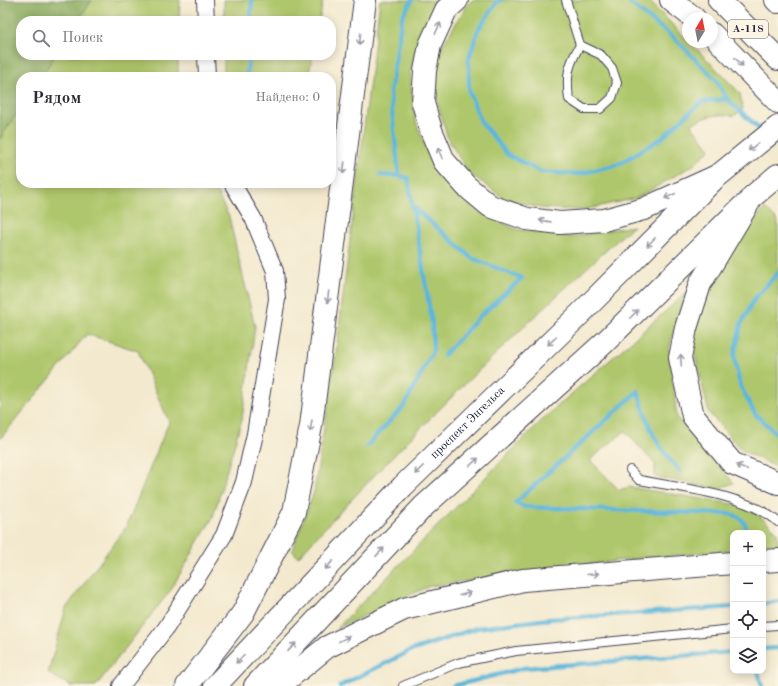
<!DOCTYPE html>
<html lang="ru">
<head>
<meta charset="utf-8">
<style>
	body { margin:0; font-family:"Old Standard TT",serif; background:#f7f7f7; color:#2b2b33 }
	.controls { position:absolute; right:12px; bottom:12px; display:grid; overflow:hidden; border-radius:8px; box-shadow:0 2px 10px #0003 }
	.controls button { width:36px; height:36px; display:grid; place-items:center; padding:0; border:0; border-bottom:1px solid #e1e1e2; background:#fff; color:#2b2b33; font:20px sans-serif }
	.compass { position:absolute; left:682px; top:12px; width:36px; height:36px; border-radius:50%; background:#fff; box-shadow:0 2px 10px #0003; rotate:10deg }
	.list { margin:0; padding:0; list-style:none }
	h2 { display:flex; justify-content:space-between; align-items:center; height:52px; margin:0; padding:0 16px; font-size:17px }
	h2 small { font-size:13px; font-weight:400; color:#7c7c81 }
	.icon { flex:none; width:22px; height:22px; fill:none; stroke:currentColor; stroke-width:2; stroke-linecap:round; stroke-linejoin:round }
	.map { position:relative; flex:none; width:778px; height:686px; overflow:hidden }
	.search { position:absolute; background:#fff; box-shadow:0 2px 10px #0003; left:16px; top:16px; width:320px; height:44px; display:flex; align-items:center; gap:10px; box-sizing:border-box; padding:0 14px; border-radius:16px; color:#7c7c81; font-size:15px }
	.panel { position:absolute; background:#fff; box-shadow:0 2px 10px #0003; left:16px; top:72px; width:320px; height:116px; border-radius:16px }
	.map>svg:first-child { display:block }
	.green { fill:#afc76c; stroke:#687454 }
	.forest { fill:#8bac60; stroke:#56674e }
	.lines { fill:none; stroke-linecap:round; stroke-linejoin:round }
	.stream { stroke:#5cb6da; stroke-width:4.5 }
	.service-casing { stroke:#414051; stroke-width:10 }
	.minor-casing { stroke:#414051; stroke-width:18 }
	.primary-casing { stroke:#414051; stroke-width:24 }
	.trunk-casing { stroke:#414051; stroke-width:24 }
	.motorway-casing { stroke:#414051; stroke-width:24 }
	.service { stroke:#fff; stroke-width:8 }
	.minor { stroke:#fff; stroke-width:16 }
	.primary { stroke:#fff; stroke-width:22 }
	.trunk { stroke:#fff; stroke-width:22 }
	.motorway { stroke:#fff; stroke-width:22 }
	.oneway { stroke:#9c9ca7 }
	.labels { text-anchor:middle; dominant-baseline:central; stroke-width:3.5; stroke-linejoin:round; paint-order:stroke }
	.shield { fill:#fcf5e5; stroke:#63616e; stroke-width:1 }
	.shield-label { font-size:11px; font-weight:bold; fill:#22223b }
	.street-label { font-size:12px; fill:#22223b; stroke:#fcf5e5 }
</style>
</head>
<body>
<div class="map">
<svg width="778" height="686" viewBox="0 0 778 686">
	<rect width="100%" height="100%" fill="#fcf5e5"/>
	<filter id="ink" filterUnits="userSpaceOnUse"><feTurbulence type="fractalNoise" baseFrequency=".025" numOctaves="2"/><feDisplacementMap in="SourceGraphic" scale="8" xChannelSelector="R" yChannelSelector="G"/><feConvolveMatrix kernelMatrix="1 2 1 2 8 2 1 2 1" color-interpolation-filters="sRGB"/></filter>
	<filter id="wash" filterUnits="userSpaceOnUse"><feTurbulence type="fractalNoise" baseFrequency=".012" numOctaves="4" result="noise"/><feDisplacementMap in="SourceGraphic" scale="16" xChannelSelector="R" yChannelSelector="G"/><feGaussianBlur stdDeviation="0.9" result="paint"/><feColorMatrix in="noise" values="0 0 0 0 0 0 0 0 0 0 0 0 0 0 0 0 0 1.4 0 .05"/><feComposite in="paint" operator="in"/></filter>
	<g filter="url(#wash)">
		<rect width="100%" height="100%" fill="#f3e9ce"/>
		<path class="green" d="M92,0H180L179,21H78Z
			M224,0H323L319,21H224Z
			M380,0H440L420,37L410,73L415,119L434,169L471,206L515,229L572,237L633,226C516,331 404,441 298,557L292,550L314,492L336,352Z
			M472,0H648L740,93L743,109L734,116C717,113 706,116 691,124L710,149L695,164L637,198L582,210L541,208L505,199L468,172L448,139L436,98L437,54L468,4Z
			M55,55H178V77H41Z
			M224,55H313L308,77H224Z
			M21,107V183H212L229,217L255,327L242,419L213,517L170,591L96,686H71L48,673L66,608L126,527L169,422L138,351L87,334L0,439V139Z
			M765,208L778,221V468L741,450L709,413L694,351L697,308L724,256Z
			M685,294L669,349L677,418L734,483L716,489L655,477V464L625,431L590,460L619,490L629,487L739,505L761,517L777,532L778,546L763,547V533H733V550L615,561L430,586L337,628L544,418Z"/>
		<path class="forest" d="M0,0H92L78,21H21V55H55L41,77H21V107L0,139Z"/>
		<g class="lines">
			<path class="stream" d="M501,0L497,2L478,30L469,58V91L481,122L508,155L541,172L579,174L619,164L662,138L701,102L727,99
				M626,0L674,38L716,80L727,99L763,132
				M250,21L252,0
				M247,77L248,55
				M380,175L399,176
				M412,206L472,258L522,278L481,315L444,355
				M778,273L755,298L741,324L734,357L740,385L755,414L778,435
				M367,446L404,406L433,351L432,323L408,178L399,176L390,93L402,17L412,0
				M680,471C654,443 648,427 638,391L515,503L525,507L730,514C741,517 746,521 747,533
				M763,604L778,601
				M763,649L778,648
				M758,671L762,686
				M340,686L410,651L477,628L550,619L733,607
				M453,686L524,668L733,652"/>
		</g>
	</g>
	<g filter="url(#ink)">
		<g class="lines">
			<g class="service-casing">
				<path id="service" d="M566,0L580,45C568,66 566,75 569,99L584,109H600L612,98L617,83L612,68L601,55L580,45
					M630,470L639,480C680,488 747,494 778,522
					M763,626L778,625
					M403,686L458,663L516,651L733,629"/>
			</g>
			<g class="minor-casing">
				<path id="minor" d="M205,0L206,21
					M206,55L207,77
					M121,686L166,628L224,535L244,482L255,434L277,299L275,271L253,218L232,183"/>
			</g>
			<g class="primary-casing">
				<g id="primary">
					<path d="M763,561L778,560"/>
					<path d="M187,686L243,613L294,512L311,426L365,0"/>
					<path id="s1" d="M215,686L403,486L580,314L718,175"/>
					<path d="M255,686L423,507L606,341L742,207"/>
					<path d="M279,686L327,647L404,609L523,580L733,563"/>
				</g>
			</g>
			<g class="trunk-casing">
				<path id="trunk" d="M457,0L446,10L430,45L425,71L423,103L431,130L444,161L466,186L490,206L527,219L560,223L604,220L644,209L719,175L778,127
					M671,0L694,18
					M712,34L778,102
					M778,175L752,197L700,284L686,328L680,358L693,416L732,463L778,483"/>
			</g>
			<g class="motorway-casing">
				<path id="motorway" d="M719,0L778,59
					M776,0L778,2"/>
			</g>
			<use href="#service" class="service"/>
			<use href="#minor" class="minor"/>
			<use href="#primary" class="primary"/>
			<use href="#trunk" class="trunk"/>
			<use href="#motorway" class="motorway"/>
		</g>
		<defs><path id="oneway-shaft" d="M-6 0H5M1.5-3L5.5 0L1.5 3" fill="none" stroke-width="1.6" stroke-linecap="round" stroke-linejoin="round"/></defs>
		<g class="oneway">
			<use href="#oneway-shaft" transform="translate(438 28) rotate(-65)"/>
			<use href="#oneway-shaft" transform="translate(360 39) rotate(97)"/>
			<use href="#oneway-shaft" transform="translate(739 62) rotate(46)"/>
			<use href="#oneway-shaft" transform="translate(753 147) rotate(142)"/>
			<use href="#oneway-shaft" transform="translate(440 153) rotate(-112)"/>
			<use href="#oneway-shaft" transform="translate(344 168) rotate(97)"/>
			<use href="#oneway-shaft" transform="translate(670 196) rotate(155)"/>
			<use href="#oneway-shaft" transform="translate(545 221) rotate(-172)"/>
			<use href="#oneway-shaft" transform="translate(651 242) rotate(135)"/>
			<use href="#oneway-shaft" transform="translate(328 297) rotate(97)"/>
			<use href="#oneway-shaft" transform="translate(634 314) rotate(-45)"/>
			<use href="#oneway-shaft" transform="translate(552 341) rotate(136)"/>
			<use href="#oneway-shaft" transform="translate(681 360) rotate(-93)"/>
			<use href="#oneway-shaft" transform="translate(311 426) rotate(99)"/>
			<use href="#oneway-shaft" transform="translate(474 462) rotate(-42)"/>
			<use href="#oneway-shaft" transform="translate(742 467) rotate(-156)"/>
			<use href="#oneway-shaft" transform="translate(419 470) rotate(135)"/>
			<use href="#oneway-shaft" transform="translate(380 552) rotate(-47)"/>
			<use href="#oneway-shaft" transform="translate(329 565) rotate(133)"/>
			<use href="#oneway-shaft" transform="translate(593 574) rotate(-5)"/>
			<use href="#oneway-shaft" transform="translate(465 594) rotate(-14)"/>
			<use href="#oneway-shaft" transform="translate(344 639) rotate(-26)"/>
			<use href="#oneway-shaft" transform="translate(292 647) rotate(-47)"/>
			<use href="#oneway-shaft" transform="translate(240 659) rotate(133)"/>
		</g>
	</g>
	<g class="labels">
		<rect class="shield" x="728" y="20" width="40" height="18" rx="3"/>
		<g class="shield-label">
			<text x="748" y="29">А-118</text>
		</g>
		<g class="street-label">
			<text stroke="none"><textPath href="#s1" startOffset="365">проспект Энгельса</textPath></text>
		</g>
	</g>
</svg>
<div class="controls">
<button>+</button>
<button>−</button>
<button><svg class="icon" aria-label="locate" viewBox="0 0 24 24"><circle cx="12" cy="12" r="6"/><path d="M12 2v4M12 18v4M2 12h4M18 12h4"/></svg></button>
<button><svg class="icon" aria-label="layers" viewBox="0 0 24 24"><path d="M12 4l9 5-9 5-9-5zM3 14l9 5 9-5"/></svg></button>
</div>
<svg class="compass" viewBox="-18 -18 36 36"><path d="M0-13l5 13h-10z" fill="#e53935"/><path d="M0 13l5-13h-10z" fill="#7c7c81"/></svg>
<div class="search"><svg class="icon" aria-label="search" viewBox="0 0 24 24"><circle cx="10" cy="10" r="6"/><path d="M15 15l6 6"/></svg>Поиск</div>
<section class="panel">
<h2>Рядом<small>Найдено: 0</small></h2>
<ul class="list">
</ul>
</section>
</div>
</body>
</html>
